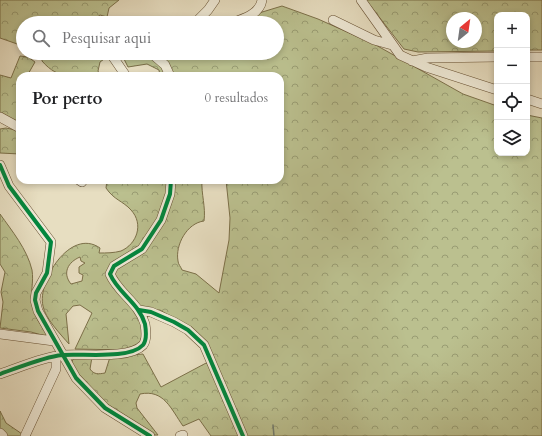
<!DOCTYPE html>
<html lang="pt">
<head>
<meta charset="utf-8">
<style>
	body { margin:0; font-family:Cardo,serif; background:#f6f6f6; color:#202124 }
	.controls { position:absolute; right:12px; top:12px; display:grid; overflow:hidden; border-radius:8px; box-shadow:0 2px 6px #0003 }
	.controls button { width:36px; height:36px; display:grid; place-items:center; padding:0; border:0; border-bottom:1px solid #e0e0e0; background:#fff; color:#202124; font:20px sans-serif }
	.compass { position:absolute; left:446px; top:12px; width:36px; height:36px; border-radius:50%; background:#fff; box-shadow:0 2px 6px #0003; rotate:29deg }
	.list { margin:0; padding:0; list-style:none }
	h2 { display:flex; justify-content:space-between; align-items:center; height:52px; margin:0; padding:0 16px; font-size:17px }
	h2 small { font-size:13px; font-weight:400; color:#757577 }
	.icon { flex:none; width:22px; height:22px; fill:none; stroke:currentColor; stroke-width:2; stroke-linecap:round; stroke-linejoin:round }
	.map { position:relative; flex:none; width:542px; height:436px; overflow:hidden }
	.search { position:absolute; background:#fff; box-shadow:0 2px 6px #0003; left:16px; top:16px; width:268px; height:44px; display:flex; align-items:center; gap:10px; box-sizing:border-box; padding:0 14px; border-radius:22px; color:#757577; font-size:15px }
	.panel { position:absolute; background:#fff; box-shadow:0 2px 6px #0003; left:16px; top:72px; width:268px; height:112px; border-radius:12px }
	.map>svg:first-child { display:block }
	.forest { fill:url(#forest-crowns); stroke:#7c7049; fill-rule:evenodd }
	.lines { fill:none; stroke-linecap:round; stroke-linejoin:round }
	.stream { stroke:#737d70; stroke-width:1.5 }
	.minor-casing { stroke:#675032; stroke-width:10 }
	.minor { stroke:#efead7; stroke-width:9 }
	.cycleway-casing { stroke:#efead7; stroke-width:6 }
	.cycleway { stroke:#00873e; stroke-width:4 }
</style>
</head>
<body>
<div class="map">
<svg width="542" height="436" viewBox="0 0 542 436">
	<defs>
		<pattern id="forest-crowns" width="20" height="18" patternUnits="userSpaceOnUse"><rect width="20" height="18" fill="#bbc08f"/><path d="M2 6a3 3 0 1 1 6 0M12 15a3 3 0 1 1 6 0" fill="none" stroke="#999c73"/></pattern>
	</defs>
	<rect width="100%" height="100%" fill="#e7dec1"/>
	<filter id="stains"><feTurbulence type="fractalNoise" baseFrequency=".005" numOctaves="4"/><feColorMatrix values="0 0 0 0 .2 0 0 0 0 .09 0 0 0 0 .02 0 0 0 .5 -.17"/></filter>
	<radialGradient id="worn" r=".72"><stop offset=".6" stop-color="#630" stop-opacity="0"/><stop offset="1" stop-color="#630" stop-opacity=".3"/></radialGradient>
	<path class="forest" d="M0,0H119L109,8L107,17L100,15L91,22L92,23H23V46L0,38Z
		M366,0H542V50H527V15H497V51L418,52L404,49ZM452,18H476V42H452Z
		M282,6L318,19L374,44L463,94L497,106V153H527V115L542,118V436H246L193,330L160,310H151L147,313V321L139,345L126,350L75,349L92,313L80,305L73,306L66,314L69,344C61,335 45,318 43,306C37,282 70,227 100,248L99,253C106,253 114,253 121,251C137,244 144,224 131,210C123,201 114,200 106,188L107,180H202C201,194 206,207 204,221C187,223 175,245 178,261C178,264 181,267 182,270L196,274L219,293L229,240L230,218L226,180H280V76H160L159,70L147,64L128,67L121,53H277V23H237L259,13ZM80,257L81,261L85,263L79,267V273L83,275L82,281L71,284C62,273 68,262 80,257Z
		M45,53L59,56L64,53H115V57H107L100,62L98,71L100,76C76,76 59,81 42,61V56Z
		M20,56L28,57L35,62L27,76H20V123L0,121V75L11,78Z
		M6,128L20,131V154L0,153V129Z
		M0,214C12,231 27,249 32,270C34,282 30,293 32,304C34,316 42,327 49,337L31,332L0,328L3,302L1,292L5,272L0,264Z
		M143,354L161,387L208,362L240,436H211L199,419L183,426C171,409 164,389 140,394L136,403L137,408L158,435H155L108,405L73,368L72,361L76,357H92L90,369C94,375 99,374 105,373L110,357Z
		M0,411L6,423L25,436H31H0Z"/>
	<g class="lines">
		<path class="stream" d="M273,425L274,436"/>
		<g class="minor-casing">
			<path id="minor" d="M361,0L400,55L426,67L497,90
				M333,20L374,40L392,45
				M195,23L208,10L215,0
				M231,23C243,19 260,14 262,0
				M114,53L113,57L126,76
				M151,53L165,65L170,76
				M527,57H542
				M412,61L428,58L497,57
				M527,99L542,104
				M0,117L20,128
				M0,165L9,186L51,242L47,273L36,293L35,300L38,311L76,378L105,408L150,436
				M79,180L82,182
				M139,310L151,312L174,322L188,330L204,345L243,436
				M0,334L54,341
				M0,374C18,368 43,357 62,355C81,353 129,360 143,345C147,340 146,330 145,324C139,303 118,293 110,274L114,266L142,249L161,220L170,194L171,180
				M0,433L3,436
				M25,436L56,369V357
				M180,436L183,435"/>
		</g>
		<use href="#minor" class="minor"/>
		<g class="cycleway-casing">
			<path id="cycleway" d="M0,165L9,186L51,242L47,273L36,293L35,300L38,311L76,378L105,408L150,436
				M139,310L151,312L174,322L188,330L204,345L243,436
				M0,374C18,368 43,357 62,355C81,353 129,360 143,345C147,340 146,330 145,324C139,303 118,293 110,274L114,266L142,249L161,220L170,194L171,180"/>
		</g>
		<use href="#cycleway" class="cycleway"/>
	</g>
	<rect width="100%" height="100%" filter="url(#stains)"/>
	<rect width="100%" height="100%" fill="url(#worn)"/>
</svg>
<div class="controls">
<button>+</button>
<button>−</button>
<button><svg class="icon" aria-label="locate" viewBox="0 0 24 24"><circle cx="12" cy="12" r="6"/><path d="M12 2v4M12 18v4M2 12h4M18 12h4"/></svg></button>
<button><svg class="icon" aria-label="layers" viewBox="0 0 24 24"><path d="M12 4l9 5-9 5-9-5zM3 14l9 5 9-5"/></svg></button>
</div>
<svg class="compass" viewBox="-18 -18 36 36"><path d="M0-13l5 13h-10z" fill="#e53935"/><path d="M0 13l5-13h-10z" fill="#757577"/></svg>
<div class="search"><svg class="icon" aria-label="search" viewBox="0 0 24 24"><circle cx="10" cy="10" r="6"/><path d="M15 15l6 6"/></svg>Pesquisar aqui</div>
<section class="panel">
<h2>Por perto<small>0 resultados</small></h2>
<ul class="list">
</ul>
</section>
</div>
</body>
</html>
